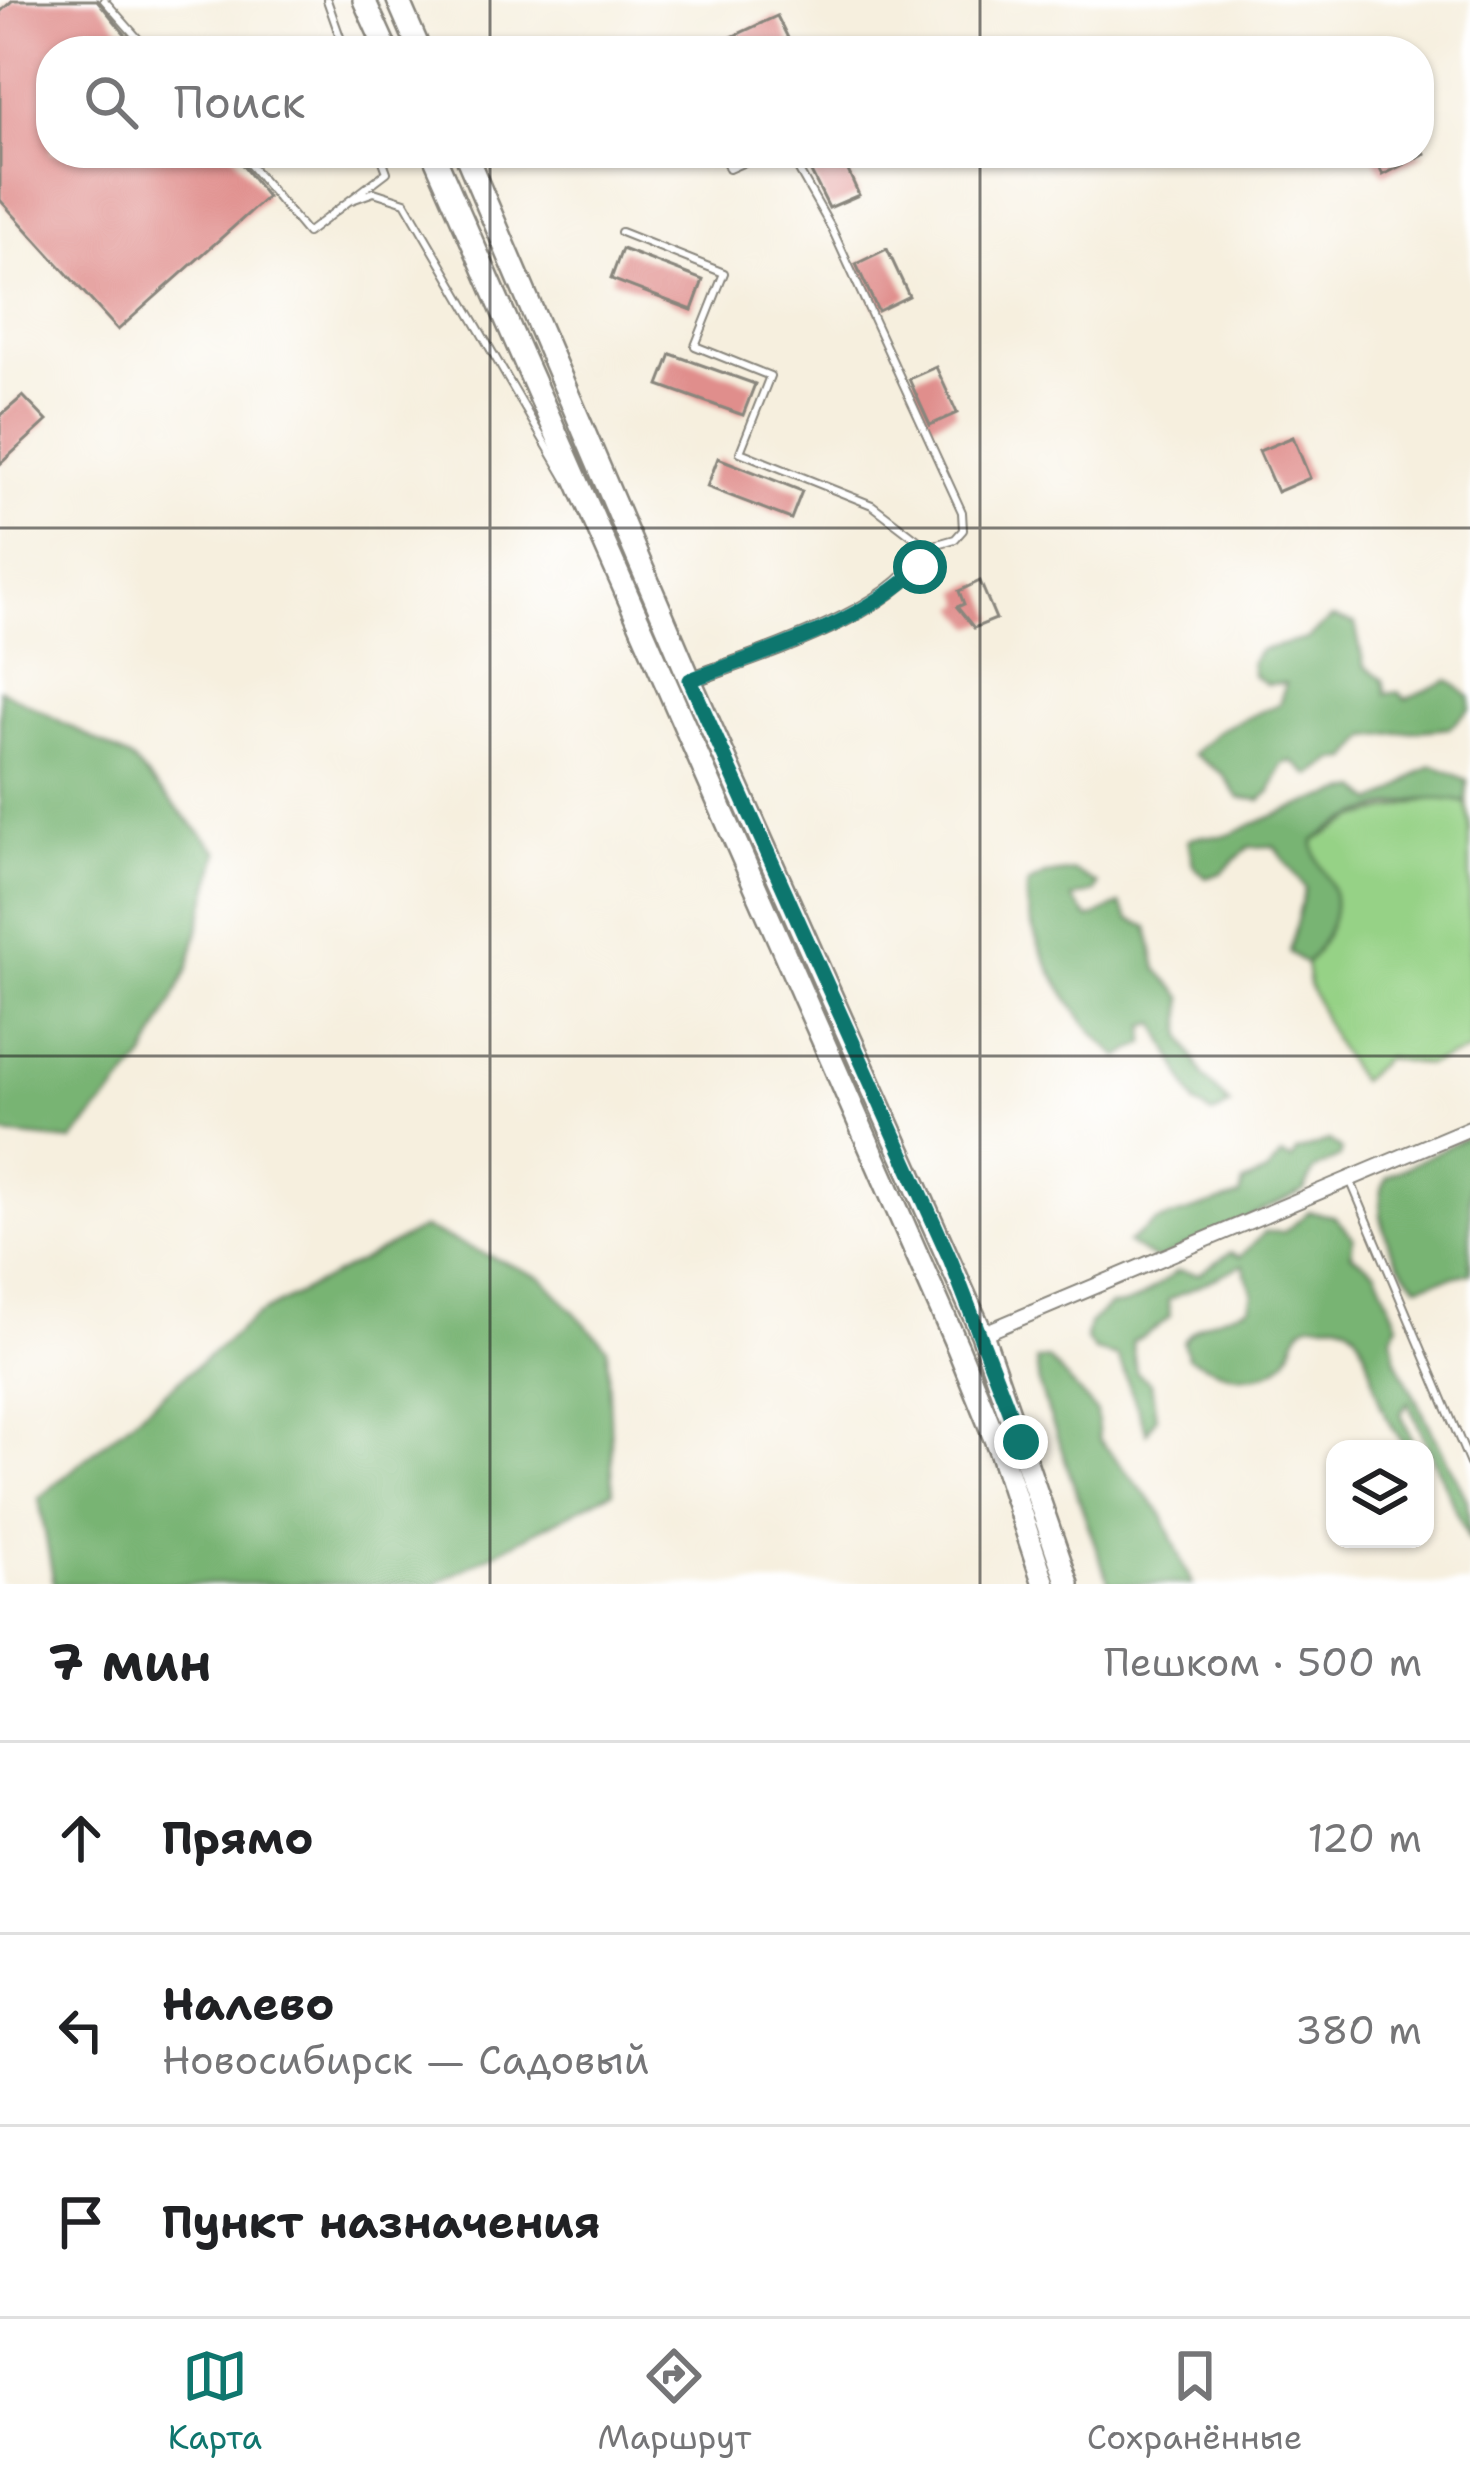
<!DOCTYPE html>
<html lang="ru">
<head>
<meta charset="utf-8">
<style>
	body { margin:0; font-family:"Shantell Sans",sans-serif; background:#f2f2f2; color:#202124 }
	.controls { position:absolute; right:36px; bottom:36px; display:grid; overflow:hidden; border-radius:24px; box-shadow:0 3px 9px #0004 }
	.controls button { width:108px; height:108px; display:grid; place-items:center; padding:0; border:0; border-bottom:3px solid #e0e0e0; background:#fff; color:#202124; font:60px sans-serif }
	.stop { position:absolute; width:36px; height:36px; margin:-27px; border:9px solid #0f766e; border-radius:50%; background:#fff }
	.stop.end { background:#0f766e; border-color:#fff; box-shadow:0 3px 12px #0008 }
	.list { margin:0; padding:0; list-style:none }
	h2 { display:flex; justify-content:space-between; align-items:center; height:156px; margin:0; padding:0 48px; font-size:51px }
	h2 small { font-size:39px; font-weight:400; color:#757577 }
	.list li { display:grid; grid-template-columns:78px 1fr auto; gap:36px; align-items:center; box-sizing:border-box; height:192px; padding:0 48px; border-top:3px solid #e0e0e0 }
	.list b { display:block; font-size:45px; white-space:nowrap }
	.list p { margin:0; font-size:39px; white-space:nowrap; color:#757577 }
	.list em { font-size:39px; font-style:normal; color:#757577 }
	.icon { flex:none; width:66px; height:66px; fill:none; stroke:currentColor; stroke-width:2; stroke-linecap:round; stroke-linejoin:round }
	.map { position:relative; flex:none; width:1470px; height:1584px; overflow:hidden }
	.search { position:absolute; background:#fff; box-shadow:0 3px 9px #0004; left:36px; right:36px; top:36px; height:132px; display:flex; align-items:center; gap:30px; box-sizing:border-box; padding:0 42px; border-radius:48px; color:#757577; font-size:45px }
	.sheet { height:732px; background:#fff }
	nav { display:flex; justify-content:space-around; align-items:center; box-sizing:border-box; height:168px; border-top:3px solid #e0e0e0; background:#fff; font-size:33px; color:#757577 }
	nav a { display:grid; justify-items:center; gap:6px }
	nav .on { color:#0f766e }
	.map>svg:first-child { display:block }
	.green { fill:#96d286; stroke:#597751; stroke-width:3 }
	.forest { fill:#78b473; stroke:#4a6848; stroke-width:3 }
	.building { fill:#e08e8c }
	.lines { fill:none; stroke-linecap:round; stroke-linejoin:round }
	.lane-casing { stroke:#89867d; stroke-width:10 }
	.street-casing { stroke:#89867d; stroke-width:18 }
	.primary-casing { stroke:#89867d; stroke-width:26 }
	.lane { stroke:#fff; stroke-width:6 }
	.street { stroke:#fff; stroke-width:14 }
	.primary { stroke:#fff; stroke-width:21 }
	.route { stroke:#0f766e; stroke-width:15 }
	.grid { fill:none; stroke:#1c1c1c; stroke-width:3; stroke-opacity:0.55 }
</style>
</head>
<body>
<div class="map">
<svg width="1470" height="1584" viewBox="0 0 1470 1584">
	<rect width="100%" height="100%" fill="#fff"/>
	<filter id="ink" filterUnits="userSpaceOnUse"><feTurbulence type="fractalNoise" baseFrequency=".00833" numOctaves="2"/><feDisplacementMap in="SourceGraphic" scale="24" xChannelSelector="R" yChannelSelector="G"/><feConvolveMatrix kernelMatrix="1 2 1 2 8 2 1 2 1" color-interpolation-filters="sRGB"/></filter>
	<filter id="wash" filterUnits="userSpaceOnUse"><feTurbulence type="fractalNoise" baseFrequency=".004" numOctaves="4" result="noise"/><feDisplacementMap in="SourceGraphic" scale="48" xChannelSelector="R" yChannelSelector="G"/><feGaussianBlur stdDeviation="2.7" result="paint"/><feColorMatrix in="noise" values="0 0 0 0 0 0 0 0 0 0 0 0 0 0 0 0 0 1.4 0 .05"/><feComposite in="paint" operator="in"/></filter>
	<g filter="url(#wash)">
		<rect width="100%" height="100%" fill="#f6efde"/>
		<path class="green" d="M1442,796L1466,803L1470,829V1051L1427,1065L1386,1058L1360,1081L1334,1041L1309,985L1306,964L1318,951L1331,885L1315,863L1314,841L1357,818Z"/>
		<path class="forest" d="M1332,618L1355,624L1364,666L1383,680L1386,694L1398,692L1406,699L1449,680L1470,697V709L1449,728L1368,736L1349,759L1334,760L1311,776L1292,761L1282,764L1271,791L1261,800L1239,798L1223,774L1193,754L1221,729L1279,704L1286,683L1266,684L1253,675L1251,662L1260,650L1307,639Z
			M0,689L129,758L219,852L188,969L145,1058L72,1141L0,1134Z
			M1433,765L1467,780L1466,803C1422,791 1350,811 1314,841C1314,862 1322,866 1330,884C1343,911 1324,944 1306,964L1289,952L1305,888L1274,846L1249,847L1221,873L1206,878L1193,865L1188,840C1202,831 1218,841 1234,833C1275,814 1315,798 1360,789L1374,802C1399,794 1408,775 1433,765Z
			M1074,871L1098,885L1095,892L1072,898L1089,919L1120,904L1129,919L1148,927L1157,969L1183,997V1036L1203,1076L1230,1105L1213,1115L1196,1105L1156,1023L1146,1026L1145,1043L1120,1057C1080,1029 1018,932 1028,884L1045,875Z
			M1470,1135V1273L1418,1285C1391,1263 1369,1209 1387,1177Z
			M1329,1141L1342,1150L1340,1157L1314,1170L1304,1191L1157,1260L1127,1243L1155,1222L1240,1196L1243,1183L1266,1173L1281,1156L1292,1160L1296,1152Z
			M1309,1212L1334,1216L1353,1237L1351,1254L1376,1271L1398,1323L1392,1336L1396,1360L1467,1499L1470,1542L1408,1402L1401,1413L1415,1449H1405C1399,1434 1388,1422 1382,1408C1370,1382 1369,1314 1327,1322C1317,1324 1310,1319 1302,1328C1293,1337 1294,1352 1284,1361C1257,1389 1216,1371 1188,1357L1183,1342C1201,1317 1225,1318 1250,1306L1253,1293L1243,1265L1168,1300L1170,1316C1161,1326 1144,1336 1132,1342L1136,1372L1151,1383L1156,1417L1147,1433L1118,1357L1095,1351L1086,1339L1089,1324L1109,1306C1138,1307 1156,1286 1177,1271L1199,1274L1231,1252L1240,1257L1265,1232H1284Z
			M423,1228L542,1278L607,1347L613,1491L435,1584H54L39,1498L256,1316Z
			M1048,1359L1096,1411L1099,1439L1162,1514L1192,1584H1109L1039,1386L1036,1360Z"/>
		<g id="blocks">
			<path class="building" d="M13,0H97L139,51H51V153H233L267,197L118,330L0,200V12Z
				M777,16L791,44L775,51H701Z
				M826,153H840L859,195L829,208L806,162Z
				M1372,153H1426L1383,175Z
				M622,249L703,280L692,310L611,279Z
				M887,249L909,296L878,311L856,264Z
				M671,354L755,384L743,415L659,385Z
				M936,367L957,413L930,425L909,379Z
				M23,396L47,421L0,464V416Z
				M1293,437L1310,478L1277,492L1259,451Z
				M718,458L802,491L791,519L707,487Z
				M980,581L996,619L974,628L957,607L964,604L959,591Z"/>
		</g>
	</g>
	<g filter="url(#ink)">
		<use href="#blocks" fill-opacity="0" stroke="#89867d" stroke-width="3"/>
		<g class="lines">
			<g class="lane-casing">
				<path id="lane" d="M104,0L149,51
					M327,0L345,51
					M240,153L307,233L387,172L380,153
					M723,153L729,169L765,153
					M349,201L374,192L405,202L566,479
					M621,232L724,273L695,346L770,376L740,452L872,505L927,547L955,539L963,530L962,512L832,229L789,153
					M1351,1182L1470,1464"/>
			</g>
			<g class="street-casing">
				<path id="street" d="M690,680C753,656 903,612 927,547
					M982,1334L1470,1128"/>
			</g>
			<g class="primary-casing">
				<path id="primary" d="M364,0L387,51
					M398,0L420,51
					M433,153L958,1348L1000,1451L1044,1584
					M465,153L690,680L982,1334L1068,1584"/>
			</g>
			<use href="#lane" class="lane"/>
			<use href="#street" class="street"/>
			<use href="#primary" class="primary"/>
		</g>
	</g>
	<g class="lines" filter="url(#ink)">
		<path class="route" d="M920,567C862,624 765,652 690,680L951,1261L1021,1442"/>
	</g>
	<path class="grid" d="M490,0V51M980,0V51M490,153V1584M980,153V1584M0,528H1470M0,1056H1470"/>
</svg>
<div class="controls">
<button><svg class="icon" aria-label="layers" viewBox="0 0 24 24"><path d="M12 4l9 5-9 5-9-5zM3 14l9 5 9-5"/></svg></button>
</div>
<div class="stop" style="left:920px;top:567px"></div>
<div class="stop end" style="left:1021px;top:1442px"></div>
<div class="search"><svg class="icon" aria-label="search" viewBox="0 0 24 24"><circle cx="10" cy="10" r="6"/><path d="M15 15l6 6"/></svg>Поиск</div>
</div>
<section class="sheet">
<h2>7 мин<small>Пешком · 500 m</small></h2>
<ul class="list">
<li><svg class="icon" aria-label="ahead" viewBox="0 0 24 24"><path d="M12 20V5M6 11l6-6 6 6"/></svg><div><b>Прямо</b></div><em>120 m</em></li>
<li><svg class="icon" aria-label="left" viewBox="0 0 24 24"><path d="M17 20v-9H6M10 6l-5 5 5 5"/></svg><div><b>Налево</b><p>Новосибирск — Садовый</p></div><em>380 m</em></li>
<li><svg class="icon" aria-label="arrive" viewBox="0 0 24 24"><path d="M6 21V4h12l-3 4 3 4H6"/></svg><div><b>Пункт назначения</b></div></li>
</ul>
</section>
<nav>
<a class="on"><svg class="icon" aria-label="map" viewBox="0 0 24 24"><path d="M3 6l6-2 6 2 6-2v14l-6 2-6-2-6 2zM9 4v14M15 6v14"/></svg>Карта</a>
<a><svg class="icon" aria-label="directions" viewBox="0 0 24 24"><path d="M12 3l9 9-9 9-9-9zM9 14v-3h6M13 9l2 2-2 2"/></svg>Маршрут</a>
<a><svg class="icon" aria-label="saved" viewBox="0 0 24 24"><path d="M7 4h10v16l-5-4-5 4z"/></svg>Сохранённые</a>
</nav>
</body>
</html>
